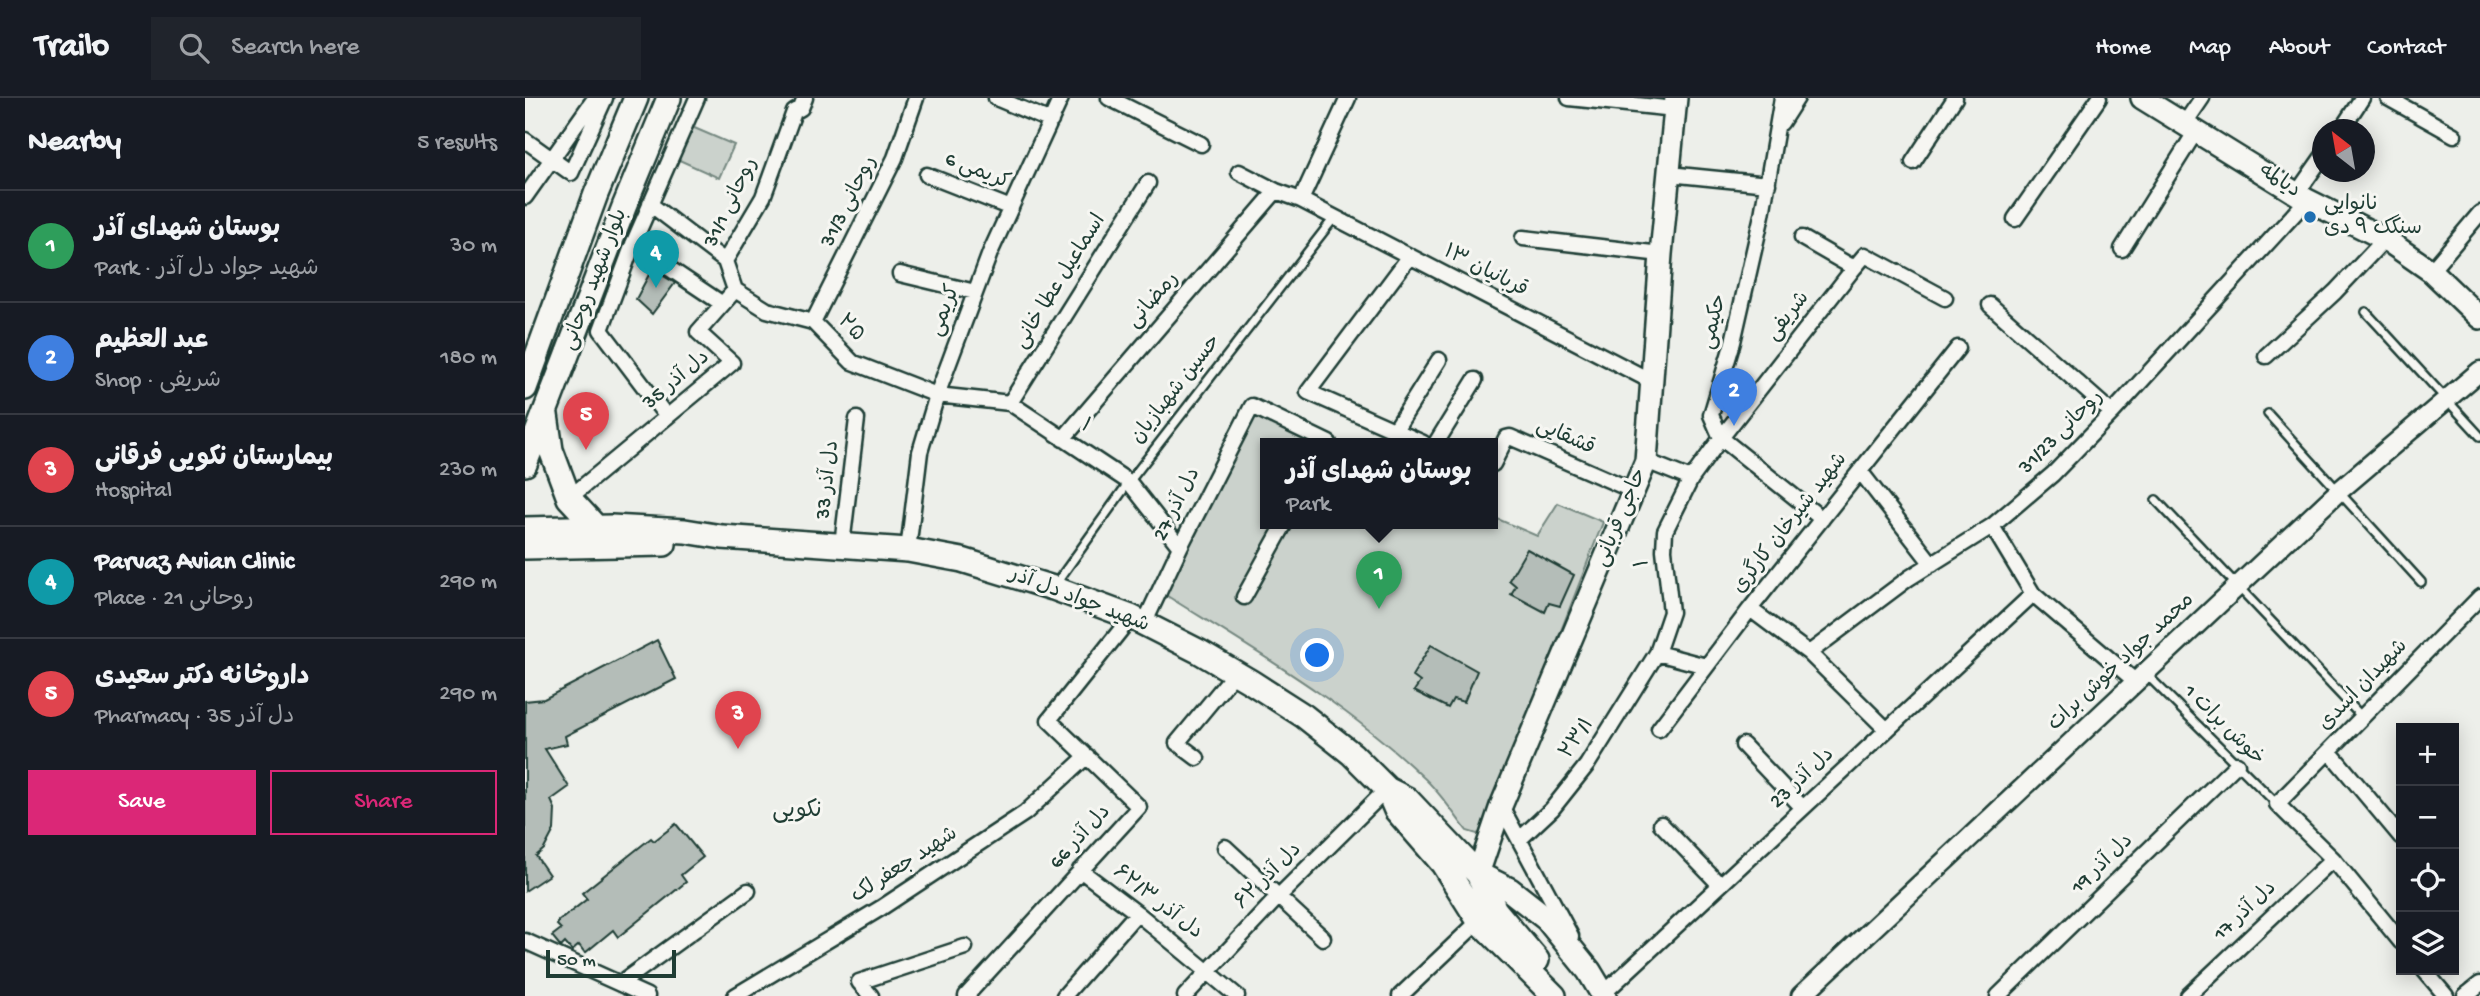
<!DOCTYPE html>
<html lang="en">
<head>
<meta charset="utf-8">
<style>
	body { margin:0; font-family:"Gochi Hand","Playpen Sans Arabic",sans-serif; background:#20242c; color:#f1f3f6 }
	.controls { position:absolute; right:21px; bottom:21px; display:grid; overflow:hidden; border-radius:0px; box-shadow:0 4px 18px #0003 }
	.controls button { width:63px; height:63px; display:grid; place-items:center; padding:0; border:0; border-bottom:2px solid #363941; background:#171b24; color:#f1f3f6; font:35px sans-serif }
	.compass { position:absolute; left:1787px; top:21px; width:63px; height:63px; border-radius:50%; background:#171b24; box-shadow:0 4px 18px #0003; rotate:329deg }
	.scale { position:absolute; left:21px; bottom:18px; width:130px; box-sizing:border-box; padding-left:7px; border:4px solid #1f3d34; border-top:0; font-size:19px; line-height:24px; white-space:nowrap; color:#1f3d34; -webkit-text-stroke:5px #f6f6f2; paint-order:stroke }
	.you { position:absolute; left:793px; top:558px; width:24px; height:24px; margin:-18px; border:5px solid #fff; border-radius:50%; background:#1a73e8; box-shadow:0 0 0 10px #1a73e833 }
	.badge { display:grid; place-items:center; width:46px; height:46px; border-radius:50%; background:#db2777; color:#fff; font-size:23px; font-weight:700 }
	.pin { position:absolute; translate:-50% -58px; filter:drop-shadow(0 2px 4px #0008) }
	.pin::after { content:''; position:absolute; top:37px; width:24px; height:21px; background:inherit; clip-path:polygon(0 0,100% 0,50% 100%) }
	.popup { position:absolute; left:735px; top:340px; width:238px; height:91px; box-sizing:border-box; display:grid; place-content:center; border-radius:0px; background:#171b24; filter:drop-shadow(0 2px 5px #0005); font-size:23px; white-space:nowrap; color:#9ea1a6 }
	.popup b { font-size:26px; color:#f1f3f6 }
	.popup::after { content:''; position:absolute; left:50%; top:100%; margin-left:-14px; border:14px solid transparent; border-top-color:#171b24 }
	.list { margin:0; padding:0; list-style:none }
	h2 { display:flex; justify-content:space-between; align-items:center; height:91px; margin:0; padding:0 28px; font-size:30px }
	h2 small { font-size:23px; font-weight:400; color:#9ea1a6 }
	.list li { display:grid; grid-template-columns:46px 1fr auto; gap:21px; align-items:center; box-sizing:border-box; height:112px; padding:0 28px; border-top:2px solid #363941 }
	.list b { display:block; font-size:26px; white-space:nowrap }
	.list p { margin:0; font-size:23px; white-space:nowrap; color:#9ea1a6 }
	.list em { font-size:23px; font-style:normal; color:#9ea1a6 }
	.actions { display:flex; gap:14px; padding:21px 28px }
	.actions a { flex:1; padding:16px 0; border:2px solid #db2777; border-radius:0px; text-align:center; font-size:24px; color:#db2777 }
	.actions .main { background:#db2777; color:#fff }
	.icon { flex:none; width:38px; height:38px; fill:none; stroke:currentColor; stroke-width:2; stroke-linecap:round; stroke-linejoin:round }
	.map { position:relative; flex:none; width:1955px; height:898px; overflow:hidden }
	header { display:flex; align-items:center; gap:42px; box-sizing:border-box; height:98px; padding:0 35px; background:#171b24; border-bottom:2px solid #363941 }
	header strong { font-size:33px }
	nav { display:flex; gap:38px; margin-inline-start:auto; font-size:24px }
	.search { width:490px; height:63px; background:#20242c; display:flex; align-items:center; gap:18px; box-sizing:border-box; padding:0 24px; border-radius:0px; color:#9ea1a6; font-size:26px }
	main { display:flex }
	aside { flex:1; background:#171b24 }
	.map>svg:first-child { display:block }
	.green { fill:#cbd2cc; stroke:#758880; stroke-width:2 }
	.building { fill:#b4bdb8; stroke:#1f3d34; stroke-width:2 }
	.lines { fill:none; stroke-linecap:round; stroke-linejoin:round }
	.service-casing { stroke:#1f3d34; stroke-width:12 }
	.minor-casing { stroke:#1f3d34; stroke-width:19 }
	.tertiary-casing { stroke:#1f3d34; stroke-width:23 }
	.secondary-casing { stroke:#1f3d34; stroke-width:26 }
	.primary-casing { stroke:#1f3d34; stroke-width:28 }
	.service { stroke:#f6f6f2; stroke-width:7 }
	.minor { stroke:#f6f6f2; stroke-width:14 }
	.tertiary { stroke:#f6f6f2; stroke-width:18 }
	.secondary { stroke:#f6f6f2; stroke-width:21 }
	.primary { stroke:#f6f6f2; stroke-width:23 }
	.poi-dot { fill:#1f6fb2; stroke:#f6f6f2; stroke-width:2.5 }
	.labels { text-anchor:middle; dominant-baseline:central; stroke-width:6; stroke-linejoin:round; paint-order:stroke }
	.street-label { font-size:21px; fill:#1f3d34; stroke:#f6f6f2 }
	.poi-label { font-size:21px; fill:#1f3d34; stroke:#f6f6f2; text-anchor:start }
	.neighbourhood-label { font-size:23px; fill:#1f3d34; stroke:#f6f6f2 }
</style>
</head>
<body>
<header>
<strong>Trailo</strong>
<div class="search"><svg class="icon" aria-label="search" viewBox="0 0 24 24"><circle cx="10" cy="10" r="6"/><path d="M15 15l6 6"/></svg>Search here</div>
<nav><a>Home</a><a>Map</a><a>About</a><a>Contact</a></nav>
</header>
<main>
<aside>
<h2>Nearby<small>5 results</small></h2>
<ul class="list">
<li><span class="badge" style="background:#2e9e5b">1</span><div><b>بوستان شهدای آذر</b><p>Park · شهید جواد دل آذر</p></div><em>30 m</em></li>
<li><span class="badge" style="background:#3f7fe0">2</span><div><b>عبد العظيم</b><p>Shop · شریفی</p></div><em>180 m</em></li>
<li><span class="badge" style="background:#e0444e">3</span><div><b>بیمارستان نکویی فرقانی</b><p>Hospital</p></div><em>230 m</em></li>
<li><span class="badge" style="background:#0f9aa8">4</span><div><b>Parvaz Avian Clinic</b><p>Place · روحانی 21</p></div><em>290 m</em></li>
<li><span class="badge" style="background:#e0444e">5</span><div><b>داروخانه دکتر سعیدی</b><p>Pharmacy · دل آذر 35</p></div><em>290 m</em></li>
</ul>
<div class="actions"><a class="main">Save</a><a>Share</a></div>
</aside>
<div class="map">
<svg width="1955" height="898" viewBox="0 0 1955 898">
	<rect width="100%" height="100%" fill="#edefea"/>
	<filter id="ink" filterUnits="userSpaceOnUse"><feTurbulence type="fractalNoise" baseFrequency=".0143" numOctaves="2"/><feDisplacementMap in="SourceGraphic" scale="14" xChannelSelector="R" yChannelSelector="G"/><feConvolveMatrix kernelMatrix="1 2 1 2 8 2 1 2 1" color-interpolation-filters="sRGB"/></filter>
	<g filter="url(#ink)">
		<path class="green" d="M167,29L209,47L194,80L152,61Z
			M733,313L805,345H740V425H968V419L1012,438L1033,405L1078,424L959,732L952,736L942,733C928,715 915,694 898,679C819,603 723,549 631,491Z"/>
		<path class="building" d="M127,171L150,185L127,216L111,201Z
			M1002,451L1049,477L1035,508L1024,505L1020,514L986,496L991,488L984,482Z
			M132,542L151,581L40,638L42,646L20,651L44,689L26,702L30,711L29,732L19,751L11,758L24,777L0,793V603L19,601Z
			M906,547L952,573L939,604L928,601L923,610L889,593L895,584L887,578Z
			M151,726L178,759L156,777L161,784L93,839L88,832L60,855L54,847L47,853L40,845L36,849L27,838L36,831L32,827L34,823L62,801L57,795L126,740L129,743Z"/>
		<g class="lines">
			<g class="service-casing">
				<path id="service" d="M1841,214L1955,338
					M1743,316L1896,484
					M1631,402L1837,619
					M530,487L604,384L809,120
					M1620,575L1752,706"/>
			</g>
			<g class="minor-casing">
				<path id="minor" d="M471,0L526,23
					M584,0L676,46
					M1044,0L1150,11
					M1257,0L1237,117L1208,244L1186,317L1196,340L1297,421
					M1863,0L1929,37
					M1256,25L1272,0
					M1660,25L1677,0
					M1816,32L1837,0
					M0,42L46,75L80,0
					M1388,64L1430,0
					M714,74L751,93L776,102L1126,283
					M1144,76L1243,86
					M402,77L486,110
					M1772,95L1798,58
					M0,99L70,0
					M776,102L823,0
					M125,106L200,163
					M1490,121L1574,0
					M998,140L1136,156
					M1277,140L1329,170
					M108,146L196,205
					M1597,151L1671,33
					M885,158L783,294L898,345
					M1906,173L1955,115
					M375,176L450,194
					M210,192L242,212L288,224L327,264L412,297L485,305L604,384L655,449
					M210,192L200,163L238,99L269,14L276,10L280,0
					M1465,207L1587,315
					M288,224L370,60L391,0
					M1741,258L1810,194L1860,141
					M485,305L623,85
					M142,319L76,232L108,146L172,0
					M870,332L914,262
					M538,341L751,93
					M911,345L950,282
					M1121,363L1166,381
					M968,366L981,340L985,339L1109,393
					M1335,373L1407,466
					M44,400L207,265L173,234L210,192
					M1467,428L1508,496L1610,583
					M317,447L332,321
					M383,452L395,354L412,297L465,155L536,0
					M719,499L760,425
					M1225,511L1284,555L1362,632
					M619,526L655,449L727,308L804,345
					M1132,555L1181,568
					M1284,555L1384,480L1467,428L1528,376L1587,315L1782,102
					M1134,631L1225,511L1433,250
					M1218,647L1278,710
					M1804,653L1876,739
					M672,660L652,645L710,575
					M976,708L1046,838
					M1136,726L1195,787
					M995,741L1027,711L1062,667L1132,555L1146,514L1139,452L1140,433L1166,381L1196,340L1329,170L1340,157L1420,200
					M700,749L798,840
					M555,772L612,815L712,898
					M0,843L122,898
					M1876,844L1808,761L1752,706L1955,499
					M1899,872L1921,898
					M96,885L223,793
					M1077,897L1508,496
					M210,898L356,810L500,715L562,658
					M346,898L334,884L440,849
					M441,898L614,709L524,622L606,519
					M539,898L612,815
					M660,898L754,798L862,691
					M875,898L954,823
					M1473,898L1712,666
					M1663,898L1808,761
					M1940,898L1955,886"/>
			</g>
			<g class="tertiary-casing">
				<path id="tertiary" d="M1276,898L1814,393L1955,273"/>
			</g>
			<g class="secondary-casing">
				<path id="secondary" d="M1617,0L1782,102L1860,141L1906,173L1955,220
					M953,776L976,708L1121,363L1136,156L1151,0"/>
			</g>
			<g class="primary-casing">
				<path id="primary" d="M0,290L71,96L111,0
					M21,317L26,352L44,400L71,429
					M0,366L99,109L144,0
					M0,431L86,429L160,433L197,439L383,452L437,462L528,490L606,519L675,554L726,584L779,618L827,656L862,691L871,712L918,766L954,823L1029,898
					M0,449L139,446
					M862,691L882,701L953,776L985,792L1022,821L1064,873L1079,898
					M953,776L970,812L1012,862"/>
			</g>
			<use href="#service" class="service"/>
			<use href="#minor" class="minor"/>
			<use href="#tertiary" class="tertiary"/>
			<use href="#secondary" class="secondary"/>
			<use href="#primary" class="primary"/>
		</g>
	</g>
	<circle class="poi-dot" cx="1785" cy="119" r="7"/>
	<g class="labels">
		<g class="street-label">
			<text transform="translate(452 74) rotate(22)">کریمی 6</text>
			<text transform="translate(1754 84) rotate(33)">دیالمه</text>
			<text transform="translate(325 104) rotate(-63)">روحانی 31/3</text>
			<text transform="translate(207 105) rotate(-64)">روحانی 31/1</text>
			<text transform="translate(960 174) rotate(27)">۱۳ قربانیان</text>
			<text transform="translate(71 182) rotate(-69)">بلوار شهید روحانی</text>
			<text transform="translate(536 184) rotate(-58)">اسماعیل عطا خانی</text>
			<text transform="translate(629 203) rotate(-49)">رمضانی</text>
			<text transform="translate(421 213) rotate(-69)">کریمی</text>
			<text transform="translate(1264 219) rotate(-52)">شریفی</text>
			<text transform="translate(1190 224) rotate(-76)">حکیمی</text>
			<text transform="translate(325 231) rotate(46)">۲۵</text>
			<text transform="translate(152 283) rotate(-40)">دل آذر 35</text>
			<text transform="translate(652 292) rotate(-52)">حسین شهبازیان</text>
			<text transform="translate(560 329) rotate(33)">۱</text>
			<text transform="translate(1537 335) rotate(-45)">روحانی 31/23</text>
			<text transform="translate(1040 340) rotate(24)">قشقایی</text>
			<text transform="translate(304 382) rotate(-83)">دل آذر 33</text>
			<text transform="translate(653 407) rotate(-63)">دل آذر 27</text>
			<text transform="translate(1097 420) rotate(-67)">حاجی قربانی</text>
			<text transform="translate(1266 426) rotate(-52)">شهید شیرخان کارگری</text>
			<text transform="translate(1119 465) rotate(-95)">۱</text>
			<text transform="translate(554 503) rotate(21)">شهید جواد دل آذر</text>
			<text transform="translate(1597 565) rotate(-43)">محمد جواد خوش برات</text>
			<text transform="translate(1839 588) rotate(-46)">شهیدان اسدی</text>
			<text transform="translate(1698 628) rotate(45)">خوش برات 1</text>
			<text transform="translate(1053 641) rotate(-56)">۲۳/۱</text>
			<text transform="translate(1278 681) rotate(-43)">دل آذر 23</text>
			<text transform="translate(556 740) rotate(-47)">دل آذر 66</text>
			<text transform="translate(1578 767) rotate(-44)">دل آذر 19</text>
			<text transform="translate(380 768) rotate(-33)">شهید جعفر لک</text>
			<text transform="translate(744 779) rotate(-45)">دل آذر ۶۲</text>
			<text transform="translate(632 805) rotate(38)">دل آذر ۶۲/۳</text>
			<text transform="translate(1721 814) rotate(-43)">دل آذر 17</text>
		</g>
		<g class="poi-label">
			<text x="1799" y="107">نانوایی<tspan x="1799" dy="24">سنگک ۹ دی</tspan></text>
		</g>
		<g class="neighbourhood-label">
			<text x="272" y="713">نکویی</text>
		</g>
	</g>
</svg>
<div class="controls">
<button>+</button>
<button>−</button>
<button><svg class="icon" aria-label="locate" viewBox="0 0 24 24"><circle cx="12" cy="12" r="6"/><path d="M12 2v4M12 18v4M2 12h4M18 12h4"/></svg></button>
<button><svg class="icon" aria-label="layers" viewBox="0 0 24 24"><path d="M12 4l9 5-9 5-9-5zM3 14l9 5 9-5"/></svg></button>
</div>
<svg class="compass" viewBox="-18 -18 36 36"><path d="M0-13l5 13h-10z" fill="#e53935"/><path d="M0 13l5-13h-10z" fill="#9ea1a6"/></svg>
<div class="scale">50 m</div>
<div class="you"></div>
<div class="pin badge" style="left:854px;top:511px;background:#2e9e5b">1</div>
<div class="popup"><b>بوستان شهدای آذر</b>Park</div>
<div class="pin badge" style="left:1209px;top:328px;background:#3f7fe0">2</div>
<div class="pin badge" style="left:213px;top:651px;background:#e0444e">3</div>
<div class="pin badge" style="left:131px;top:190px;background:#0f9aa8">4</div>
<div class="pin badge" style="left:61px;top:352px;background:#e0444e">5</div>
</div>
</main>
</body>
</html>
